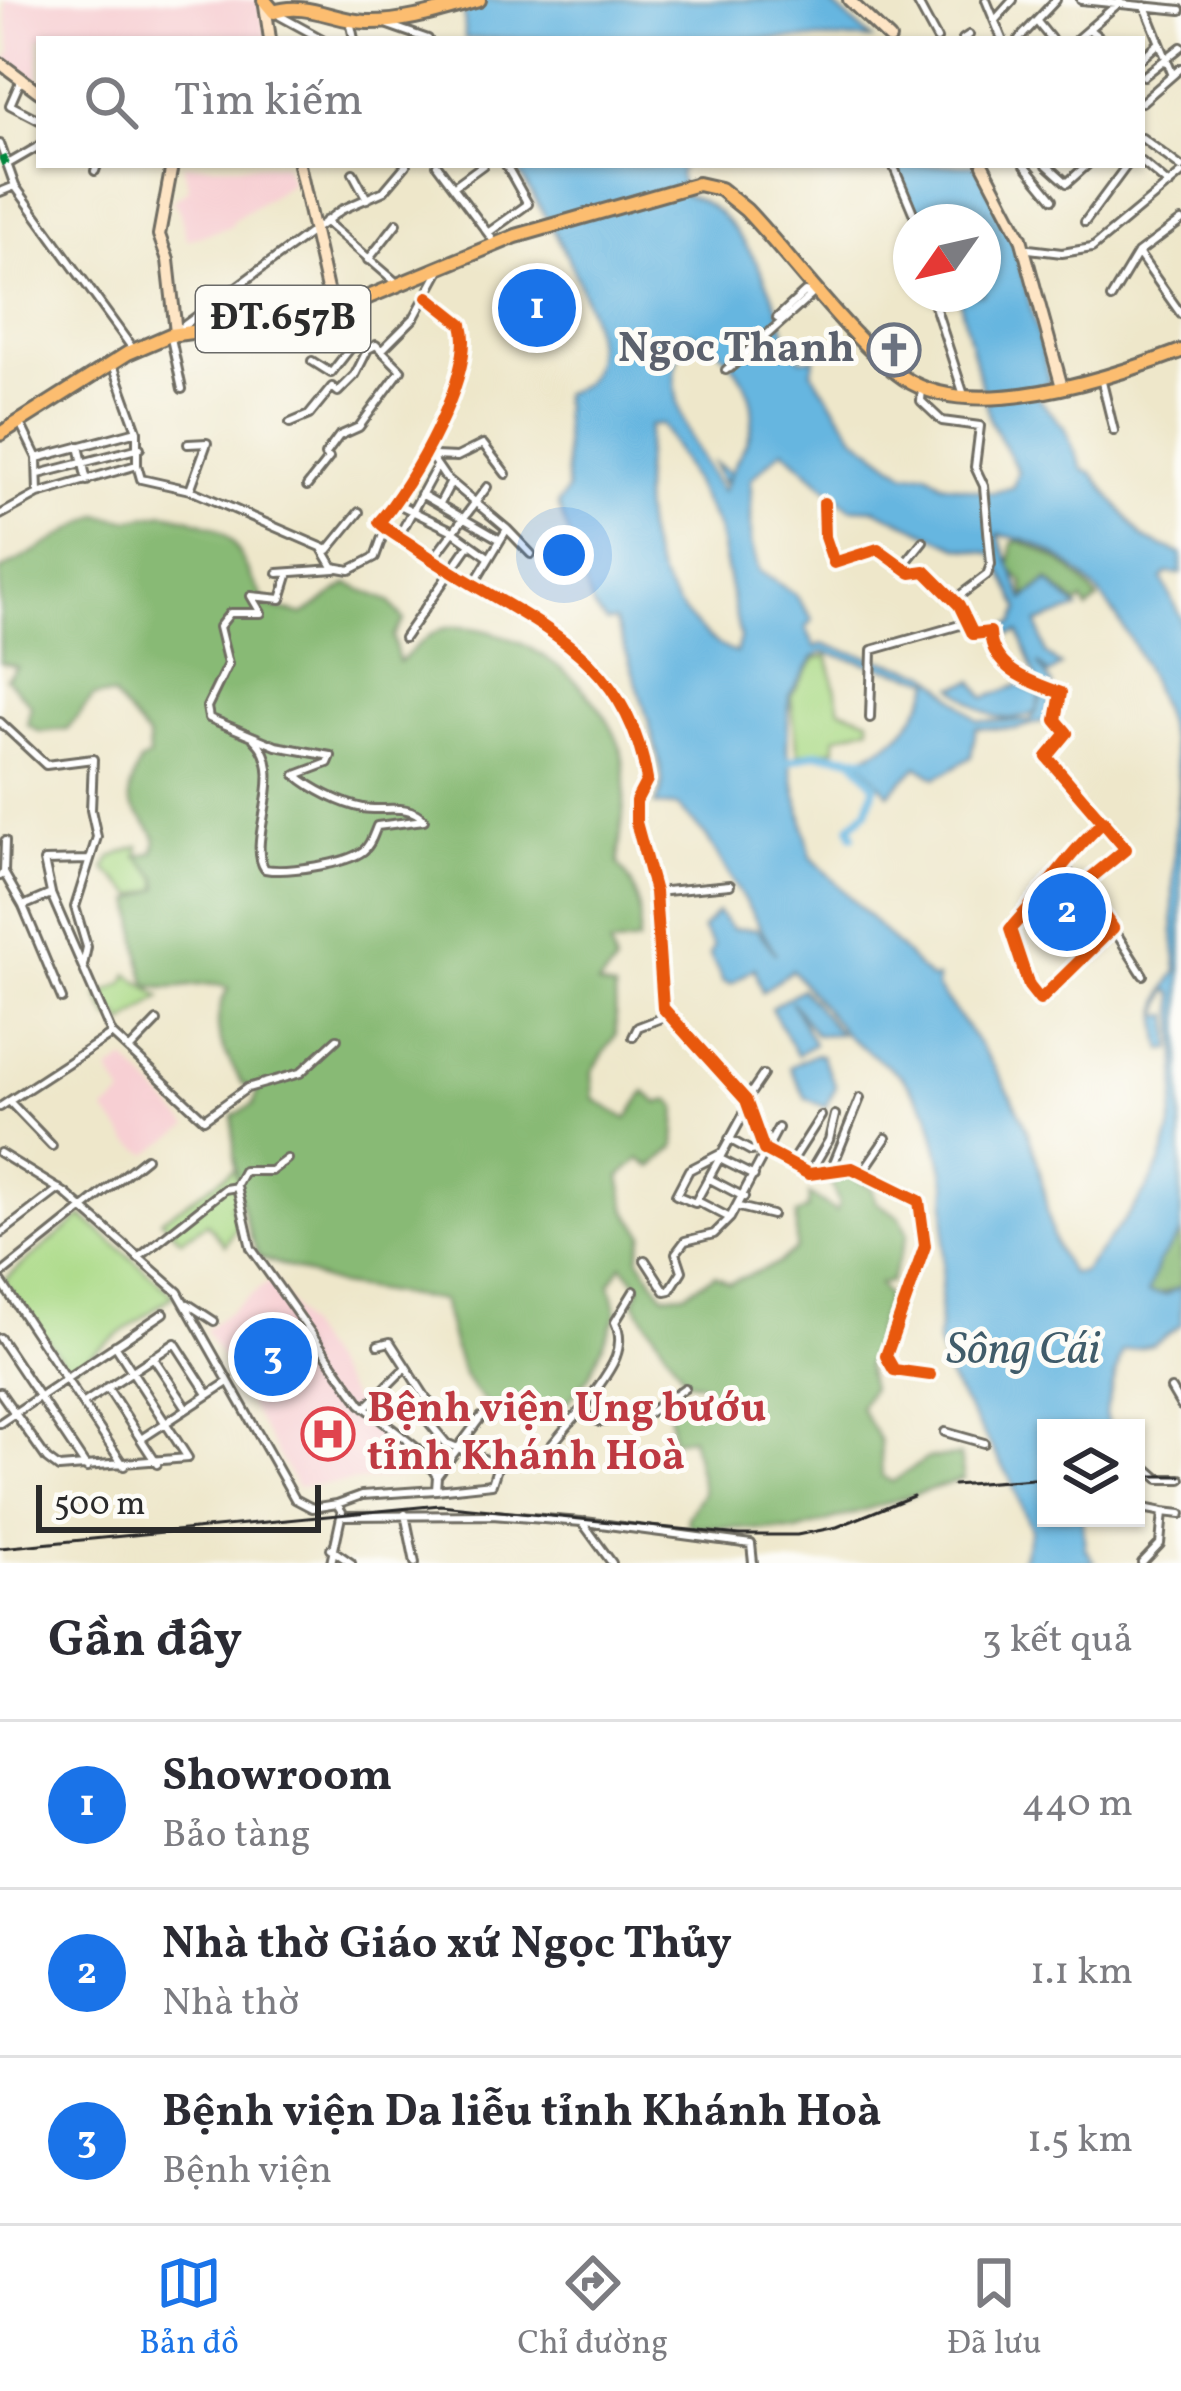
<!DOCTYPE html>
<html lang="vi">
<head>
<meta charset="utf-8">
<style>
	body { margin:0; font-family:Vollkorn,serif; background:#f7f7f7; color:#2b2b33 }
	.controls { position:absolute; right:36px; bottom:36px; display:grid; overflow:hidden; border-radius:0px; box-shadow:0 3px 9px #0004 }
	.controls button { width:108px; height:108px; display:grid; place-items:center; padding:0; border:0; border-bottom:3px solid #e1e1e2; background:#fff; color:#2b2b33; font:60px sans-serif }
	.compass { position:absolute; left:893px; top:204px; width:108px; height:108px; border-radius:50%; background:#fff; box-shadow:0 3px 9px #0004; rotate:236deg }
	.scale { position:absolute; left:36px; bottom:30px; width:285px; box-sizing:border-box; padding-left:12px; border:6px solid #2b2b2b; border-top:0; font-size:33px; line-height:42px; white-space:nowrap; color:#2b2b2b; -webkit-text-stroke:9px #fdfcf7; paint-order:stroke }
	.you { position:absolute; left:564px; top:555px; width:42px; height:42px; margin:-30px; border:9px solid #fff; border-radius:50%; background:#1a73e8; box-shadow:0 0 0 18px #1a73e833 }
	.badge { display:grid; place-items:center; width:78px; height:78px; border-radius:50%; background:#1a73e8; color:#fff; font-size:39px; font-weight:700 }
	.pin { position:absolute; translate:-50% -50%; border:6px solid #fff; box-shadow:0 3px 12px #0006 }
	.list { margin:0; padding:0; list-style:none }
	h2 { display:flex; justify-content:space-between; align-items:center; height:156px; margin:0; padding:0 48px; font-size:51px }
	h2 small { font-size:39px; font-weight:400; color:#7c7c81 }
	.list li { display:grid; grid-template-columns:78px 1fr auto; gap:36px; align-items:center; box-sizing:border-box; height:168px; padding:0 48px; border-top:3px solid #e1e1e2 }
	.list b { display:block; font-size:45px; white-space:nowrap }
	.list p { margin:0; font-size:39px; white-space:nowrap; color:#7c7c81 }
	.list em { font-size:39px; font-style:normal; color:#7c7c81 }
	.icon { flex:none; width:66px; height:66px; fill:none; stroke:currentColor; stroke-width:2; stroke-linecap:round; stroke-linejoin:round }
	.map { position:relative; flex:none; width:1181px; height:1563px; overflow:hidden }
	.search { position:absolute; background:#fff; box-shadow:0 3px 9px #0004; left:36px; right:36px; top:36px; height:132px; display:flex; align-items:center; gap:30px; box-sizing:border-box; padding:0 42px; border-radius:0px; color:#7c7c81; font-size:45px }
	.sheet { height:660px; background:#fff }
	nav { display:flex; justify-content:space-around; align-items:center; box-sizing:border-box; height:168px; border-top:3px solid #e1e1e2; background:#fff; font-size:33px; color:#7c7c81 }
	nav a { display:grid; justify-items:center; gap:6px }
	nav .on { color:#1a73e8 }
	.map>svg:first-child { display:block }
	.built { fill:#f7cfd3 }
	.green { fill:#abda87; stroke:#6b8259; stroke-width:3 }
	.forest { fill:#88ba74; stroke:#5a7250; stroke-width:3 }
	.water { fill:#66b6e0; stroke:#487086; stroke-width:3; fill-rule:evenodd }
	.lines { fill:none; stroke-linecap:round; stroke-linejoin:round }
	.river { stroke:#66b6e0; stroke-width:8 }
	.street-casing { stroke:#6f6d63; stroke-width:12 }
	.secondary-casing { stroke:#6f6d63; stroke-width:16 }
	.primary-casing { stroke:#6f6d63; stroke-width:18 }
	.street { stroke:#fff; stroke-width:6 }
	.secondary { stroke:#fee5c5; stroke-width:10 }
	.primary { stroke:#fcbd6f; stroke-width:12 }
	.rail { stroke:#2b2b2b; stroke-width:3 }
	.quiet { stroke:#00873e; stroke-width:9; stroke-dasharray:18 9; stroke-linecap:butt }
	.cycleway-casing { stroke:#fdfcf7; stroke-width:20 }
	.cycleway { stroke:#e8590c; stroke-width:12 }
	.labels { text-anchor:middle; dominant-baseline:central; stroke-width:10; stroke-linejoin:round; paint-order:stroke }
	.shield { fill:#fdfcf7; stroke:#6a6a68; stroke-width:3 }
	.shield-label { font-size:39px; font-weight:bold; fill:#2b2b2b }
	.worship-label { font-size:42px; font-weight:bold; fill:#5b616d; stroke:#fdfcf7; text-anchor:end }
	.health-label { font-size:42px; font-weight:bold; fill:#be3a42; stroke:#fdfcf7; text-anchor:start }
	.water-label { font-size:45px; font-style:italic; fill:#405c6a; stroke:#fdfcf7 }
</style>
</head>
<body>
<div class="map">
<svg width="1181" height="1563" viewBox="0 0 1181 1563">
	<rect width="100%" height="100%" fill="#fdfcf7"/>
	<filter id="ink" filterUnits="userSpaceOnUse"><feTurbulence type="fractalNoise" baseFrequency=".00833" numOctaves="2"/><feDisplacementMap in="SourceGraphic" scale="24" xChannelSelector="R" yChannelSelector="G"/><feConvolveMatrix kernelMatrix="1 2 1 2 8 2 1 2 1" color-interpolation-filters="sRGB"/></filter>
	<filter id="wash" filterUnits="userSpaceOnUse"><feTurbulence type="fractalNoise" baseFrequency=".004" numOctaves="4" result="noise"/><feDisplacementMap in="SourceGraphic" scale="48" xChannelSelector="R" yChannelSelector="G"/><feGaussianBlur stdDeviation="2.7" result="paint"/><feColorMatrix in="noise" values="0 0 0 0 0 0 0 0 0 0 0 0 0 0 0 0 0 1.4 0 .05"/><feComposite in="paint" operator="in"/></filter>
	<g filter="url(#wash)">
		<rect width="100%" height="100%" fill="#eee7ca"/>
		<path class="built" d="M4,0H259L267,39H39V87L5,61L11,51Z
			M183,165H284L292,183L232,221V226L187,240L178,206L171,202L189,189Z
			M126,1060L189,1126L148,1154L129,1142L105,1111L123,1096L109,1071Z
			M274,1278L353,1400L410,1459L404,1477L297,1487L205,1330Z"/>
		<path class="green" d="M828,656L840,709L869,719L870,726L835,737V749L798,754L791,696L815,659Z
			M139,846L138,857L158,878V889L135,896L105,869L112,857Z
			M128,974L161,997L124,1024L119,1015L110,1019L98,996L124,983Z
			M243,1163L259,1184L231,1206L238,1224L225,1245L207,1223L181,1240L161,1220Z
			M82,1216L174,1295L69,1370L3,1281Z"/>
		<path class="forest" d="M164,513C248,529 227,544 268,606L303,615L348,584L389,601L404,620L393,637L399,662C414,649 432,628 452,627C518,624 597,684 619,744C632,781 620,826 618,864C638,887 643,912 638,942L610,946L615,965L598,985L615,990L616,1034L592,1072L594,1099L627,1119L645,1092L658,1103L670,1100L677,1107L675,1147L652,1167L640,1159L620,1177L627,1211L644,1234L638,1257L664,1295L685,1293L715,1275L729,1283L777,1264L796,1249V1215L808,1208L809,1194L836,1212L839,1205L831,1182L849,1176L872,1188L876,1202L900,1217L908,1234L890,1282L879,1284L887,1297L866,1366L871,1388L860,1407L880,1441L882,1476L892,1482L928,1458L960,1456L964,1479L797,1531L689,1526L688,1517L703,1492L691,1437L673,1441L668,1399L691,1393L706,1397L701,1383L687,1381L634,1302L640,1286L622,1265L610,1284L617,1313L589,1376L567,1403L521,1422C458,1397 458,1360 442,1301L339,1285L259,1257C238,1209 233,1168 233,1116L254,1104L258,1090L243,1084C222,1049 207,1027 228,988C201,978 176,994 147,985C138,960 138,929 132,901L159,888L158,878L137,856L154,852L156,839C137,799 116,819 140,762L149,757L148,738L113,696H94L67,729L40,732L27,724L31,705L6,678L17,667L0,662V571L99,515L128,520Z
			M1019,541C1054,554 1076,569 1098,600L1087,609L1082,601L1077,605L1048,580L1026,597L1023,582L1010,568L1012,543Z
			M1181,1233V1287L1153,1296L1148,1293L1158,1263Z"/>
		<path class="water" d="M464,0H827L872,39H465Z
			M514,165H682L679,175L685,195C729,204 763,269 778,309C785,329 786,343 801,359L815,358L811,371L856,437L906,474L927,472L941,483L992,493L1013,487L1018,471L990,420L958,294H983V222H921L894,165H976L1011,232L1050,382L1038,386L1039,399L1064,427L1083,470L1092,473L1143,538L1181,554V574L1167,573L1162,579L1181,619V1233L1158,1263L1148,1293L1165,1295L1181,1287V1325L1153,1345L1122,1351L1105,1414L1109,1428H1046V1518H1082L1085,1548L1095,1563H1021L1031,1529L1008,1474L950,1380L938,1343L947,1186L929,1113L902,1076L848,1037L792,970L762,992L755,968L731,984L723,982L710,955L713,946L702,929L717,912L732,929H757L776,954L706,836L678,806L655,805C657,799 661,794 662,789C667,770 625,644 614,621L606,622L593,607L558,504L567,491L562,394C569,391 581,387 586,381C623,334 541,207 514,165ZM691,332C725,348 761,388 751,430C748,444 736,459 731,473L714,463L722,483L730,475L722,492C693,448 652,381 691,332ZM662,424L718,528L740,638L736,653C717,647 705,635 691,620C638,564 637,496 650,425ZM783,449L850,508L875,509L958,547L993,554L1020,609L1014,623L1006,626L1008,635L1019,632L1043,696L1031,721H978L929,673L822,644L815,647L806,628L813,620L795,594L759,571L751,543V479ZM998,535C1101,543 1165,686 1178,778C1180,796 1175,814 1175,833C1173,880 1171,925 1177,971C1157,997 1155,1019 1163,1050L1172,1049L1170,1015L1159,1016L1168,989L1174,994C1178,1050 1181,1110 1160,1164C1145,1201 1107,1239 1083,1272L1072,1274C1046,1241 1049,1208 1039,1168C1022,1099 980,1043 937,988V978L930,979L811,857L787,750L789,696L814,657L823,652L932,680C917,720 899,745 857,758L889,794L917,766L936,778L971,757L976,728L1017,729L1046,720L1053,686L1038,663L1049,674L1061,666L1046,654L1037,623L1078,609L1048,582L1024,600Z
			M973,681L985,698L1019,685L1040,696L1036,712C1000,729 981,711 954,687Z
			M802,989L840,1034L816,1035L791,1001L814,1044L797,1055L771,1008Z
			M815,1054L821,1055L836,1087L825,1107L806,1098L790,1067Z"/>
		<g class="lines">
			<path class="river" d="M853,758L875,785L867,811L850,826L853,836
				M781,764L815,753L865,758"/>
		</g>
	</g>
	<g filter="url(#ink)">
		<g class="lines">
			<g class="street-casing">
				<path id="street" d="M916,0L937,39
					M986,0L1002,39
					M1081,0L1181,10
					M1145,6L1172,73
					M280,16L322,39
					M996,19L1013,0
					M350,21L354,39
					M1038,23L1051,39
					M388,25L428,39
					M1090,30L1101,39
					M963,39L969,35
					M1019,39L1056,0
					M1077,39L1120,2
					M1142,58L1159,43
					M1144,76L1181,47
					M20,82L10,105L39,120
					M1142,102L1181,68
					M1142,138L1181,167
					M0,144L15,186L133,349
					M1142,162L1169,185
					M8,164L39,146
					M437,165L493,240
					M893,165L917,222
					M1025,165L1053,199
					M1047,165L1067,183L1087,165
					M95,171L97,165
					M353,173L367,199
					M457,184L483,165
					M0,192L15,186
					M325,221L397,283
					M1085,222L1127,165
					M489,232L528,204L506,165
					M1029,249L1062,253L1092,248L1181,174
					M1138,253L1181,314
					M368,260L397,223
					M940,294L934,303L963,392
					M428,297L462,324C476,374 411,486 379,522C390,533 405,540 417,549C516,619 626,643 647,780L636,801V822L655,892L663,1008L746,1100L764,1150L809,1174L852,1168L919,1201L925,1246L886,1356L894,1370L930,1375
					M1111,298L1138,253L1181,221
					M777,318L805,292L811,295
					M178,330L341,210L384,191L406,165
					M171,338L182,389
					M382,350L414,318L439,272
					M312,361L331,373L356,341
					M730,368L816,291
					M115,370L137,431V465
					M726,370L787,317
					M1101,378L1114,431
					M922,388L921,401L942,421L980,426L975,467L984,486L991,564L987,575L955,599
					M290,423L309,415L332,387L338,392L355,375L368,349
					M188,444L207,443L190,490
					M79,446L87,481
					M425,448L445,477L507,529L472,587
					M325,455L339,436L359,427L401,370L376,345L368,349L345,327L339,309
					M434,456L457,457L483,444L506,474
					M37,458L137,431
					M39,474L140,448
					M307,486L329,458
					M38,494L137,465L141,479L190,490L328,550L359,512
					M421,494L499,539
					M440,503L451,482
					M824,503L825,537L834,563L878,549L911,573L925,571L959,605L973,634L990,632C992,670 1031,682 1061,693L1056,720L1067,733L1047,757L1126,849L1082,885L1113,928L1040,1000L1029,986L1010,929C1044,893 1067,855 1104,821
					M398,504L451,530L487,556
					M0,515L38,494L37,458L23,429
					M507,529L531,554
					M399,536L437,466
					M323,550L333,567L350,570L375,557L385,529
					M433,559L487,487
					M903,566L923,541
					M278,573L335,569
					M404,638L470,544
					M870,718L872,650L967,623
					M0,722L46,765L93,759L91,810L97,837L75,907L87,947L83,966
					M254,739C290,772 245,841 265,869C286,873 346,864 363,851C371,845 374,833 377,826L424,820C408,802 385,812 363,808C342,804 312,789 296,775L328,763L331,756L276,746L209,718L207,707L228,664L219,627L230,613H261L251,596L281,599L288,576
					M1061,865L1082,885
					M4,873L5,841
					M0,876L4,873L23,906L51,894L112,1034L204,1119L247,1088L300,1073L337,1039
					M655,892L730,885
					M51,893L44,861L89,860
					M23,906L62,999
					M1113,928L1143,975
					M633,1037L638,1027L667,1016
					M129,1050L157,1021
					M746,1100L763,1075
					M9,1101L52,1146
					M0,1107L112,1034
					M729,1139L751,1151L762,1149
					M0,1153L65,1193L178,1292L295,1499L312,1508L337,1504L342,1512L331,1563
					M720,1154L689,1170L676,1195L695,1203L746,1110
					M718,1158L754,1176
					M789,1166L821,1116
					M831,1170L860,1098
					M862,1173L886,1138
					M809,1174L829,1140L835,1115
					M708,1178L744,1197
					M236,1186L244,1171H271L287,1159
					M697,1201L730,1218
					M739,1207L772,1215
					M0,1234L59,1189
					M138,1258L225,1189L237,1187L251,1248L361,1404L419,1450L437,1476L436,1490L362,1495L337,1504
					M645,1260L665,1291L670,1290L682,1271L676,1253L685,1241L714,1234L730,1218L778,1128
					M0,1275L146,1158
					M0,1280L124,1466
					M188,1304L214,1321
					M0,1338L87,1468
					M378,1345L390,1342L430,1404L422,1414L446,1443L498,1465
					M153,1357L187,1408
					M107,1387L157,1464
					M1171,1389L1181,1406
					M0,1392L47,1459L59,1468L188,1458L115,1345
					M84,1403L175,1343L208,1394
					M365,1408L406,1367
					M582,1411C597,1383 631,1356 615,1322L634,1291
					M0,1423L164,1313
					M945,1432L984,1443
					M141,1439L228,1382
					M1136,1459L1159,1479H1181
					M437,1476L481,1417
					M436,1490L492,1484L498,1465L541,1458L579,1412L600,1422L643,1417L685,1388
					M405,1514L415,1563
					M1136,1514L1143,1508L1163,1512
					M343,1516L492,1515L582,1522L612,1563
					M585,1522L751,1544L753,1563
					M331,1549L351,1563
					M1142,1563L1160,1544L1163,1512L1181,1514"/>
			</g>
			<g class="secondary-casing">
				<path id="secondary" d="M849,0L890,39
					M265,5L270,39
					M0,63L39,92
					M172,165L159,235L168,260L176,333
					M299,165L332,312
					M983,165L1021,238L1062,387"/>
			</g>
			<g class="primary-casing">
				<path id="primary" d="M264,0L274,12C306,1 334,21 367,22C405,23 443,10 479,0
					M0,434L128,353L170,335L332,312L516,236L698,184L720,189L746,210C790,256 855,345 904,378C972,424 1110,378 1181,351"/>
			</g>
			<use href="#street" class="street"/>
			<use href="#secondary" class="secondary"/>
			<use href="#primary" class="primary"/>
			<path class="rail" d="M1136,1476H1181
				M953,1485L1046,1478
				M0,1548L440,1505L740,1535H797L837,1527L913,1496"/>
			<path class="quiet" d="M0,162L7,159"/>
			<g class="cycleway-casing">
				<path id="cycleway" d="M428,297L462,324C476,374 411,486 379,522C390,533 405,540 417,549C516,619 626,643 647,780L636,801V822L655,892L663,1008L746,1100L764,1150L809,1174L852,1168L919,1201L925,1246L886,1356L894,1370L930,1375
					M824,503L825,537L834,563L878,549L911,573L925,571L959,605L973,634L990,632C992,670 1031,682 1061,693L1056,720L1067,733L1047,757L1126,849L1082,885L1113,928L1040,1000L1029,986L1010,929C1044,893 1067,855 1104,821"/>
			</g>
			<use href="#cycleway" class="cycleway"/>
		</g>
	</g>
	<defs>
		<g id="church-ring" transform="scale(2.7)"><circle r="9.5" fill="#fdfcf7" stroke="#6b7280" stroke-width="1.5"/><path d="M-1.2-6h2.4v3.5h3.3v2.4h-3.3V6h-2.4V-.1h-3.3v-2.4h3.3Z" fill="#6b7280"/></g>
		<g id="hospital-ring" transform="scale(2.7)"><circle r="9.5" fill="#fdfcf7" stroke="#e0444e" stroke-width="1.5"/><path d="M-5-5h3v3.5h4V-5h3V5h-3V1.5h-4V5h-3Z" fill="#e0444e"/></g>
	</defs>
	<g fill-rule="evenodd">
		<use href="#church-ring" x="894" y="350"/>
		<use href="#hospital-ring" x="328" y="1434"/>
	</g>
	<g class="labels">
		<rect class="shield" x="196" y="286" width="174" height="66" rx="9"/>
		<g class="shield-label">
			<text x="283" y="319">ĐT.657B</text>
		</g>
		<g class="worship-label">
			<text x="855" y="350">Ngoc Thanh</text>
		</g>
		<g class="health-label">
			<text x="367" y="1410">Bệnh viện Ung bướu<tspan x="367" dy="48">tỉnh Khánh Hoà</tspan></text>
		</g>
		<g class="water-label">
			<text x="1023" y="1351">Sông Cái</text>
		</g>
	</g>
</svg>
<div class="controls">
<button><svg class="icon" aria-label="layers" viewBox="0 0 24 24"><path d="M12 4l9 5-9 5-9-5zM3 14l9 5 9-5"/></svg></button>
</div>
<svg class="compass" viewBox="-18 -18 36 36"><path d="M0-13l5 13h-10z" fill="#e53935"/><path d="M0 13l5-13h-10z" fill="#7c7c81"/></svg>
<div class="scale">500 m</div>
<div class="you"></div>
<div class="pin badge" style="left:537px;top:308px">1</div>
<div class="pin badge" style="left:1067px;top:912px">2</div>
<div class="pin badge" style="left:273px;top:1357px">3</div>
<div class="search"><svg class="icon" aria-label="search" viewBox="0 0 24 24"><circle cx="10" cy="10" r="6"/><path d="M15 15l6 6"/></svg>Tìm kiếm</div>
</div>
<section class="sheet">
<h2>Gần đây<small>3 kết quả</small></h2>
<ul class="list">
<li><span class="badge">1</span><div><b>Showroom</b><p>Bảo tàng</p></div><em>440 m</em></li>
<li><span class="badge">2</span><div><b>Nhà thờ Giáo xứ Ngọc Thủy</b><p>Nhà thờ</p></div><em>1.1 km</em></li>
<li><span class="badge">3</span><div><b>Bệnh viện Da liễu tỉnh Khánh Hoà</b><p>Bệnh viện</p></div><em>1.5 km</em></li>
</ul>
</section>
<nav>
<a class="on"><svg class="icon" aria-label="map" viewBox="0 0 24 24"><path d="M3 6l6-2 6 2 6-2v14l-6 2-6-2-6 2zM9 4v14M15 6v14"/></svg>Bản đồ</a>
<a><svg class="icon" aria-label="directions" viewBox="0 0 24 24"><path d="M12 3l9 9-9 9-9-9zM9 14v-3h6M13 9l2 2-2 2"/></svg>Chỉ đường</a>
<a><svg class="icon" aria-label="saved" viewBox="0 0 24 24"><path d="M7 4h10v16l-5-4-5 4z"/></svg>Đã lưu</a>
</nav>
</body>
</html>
